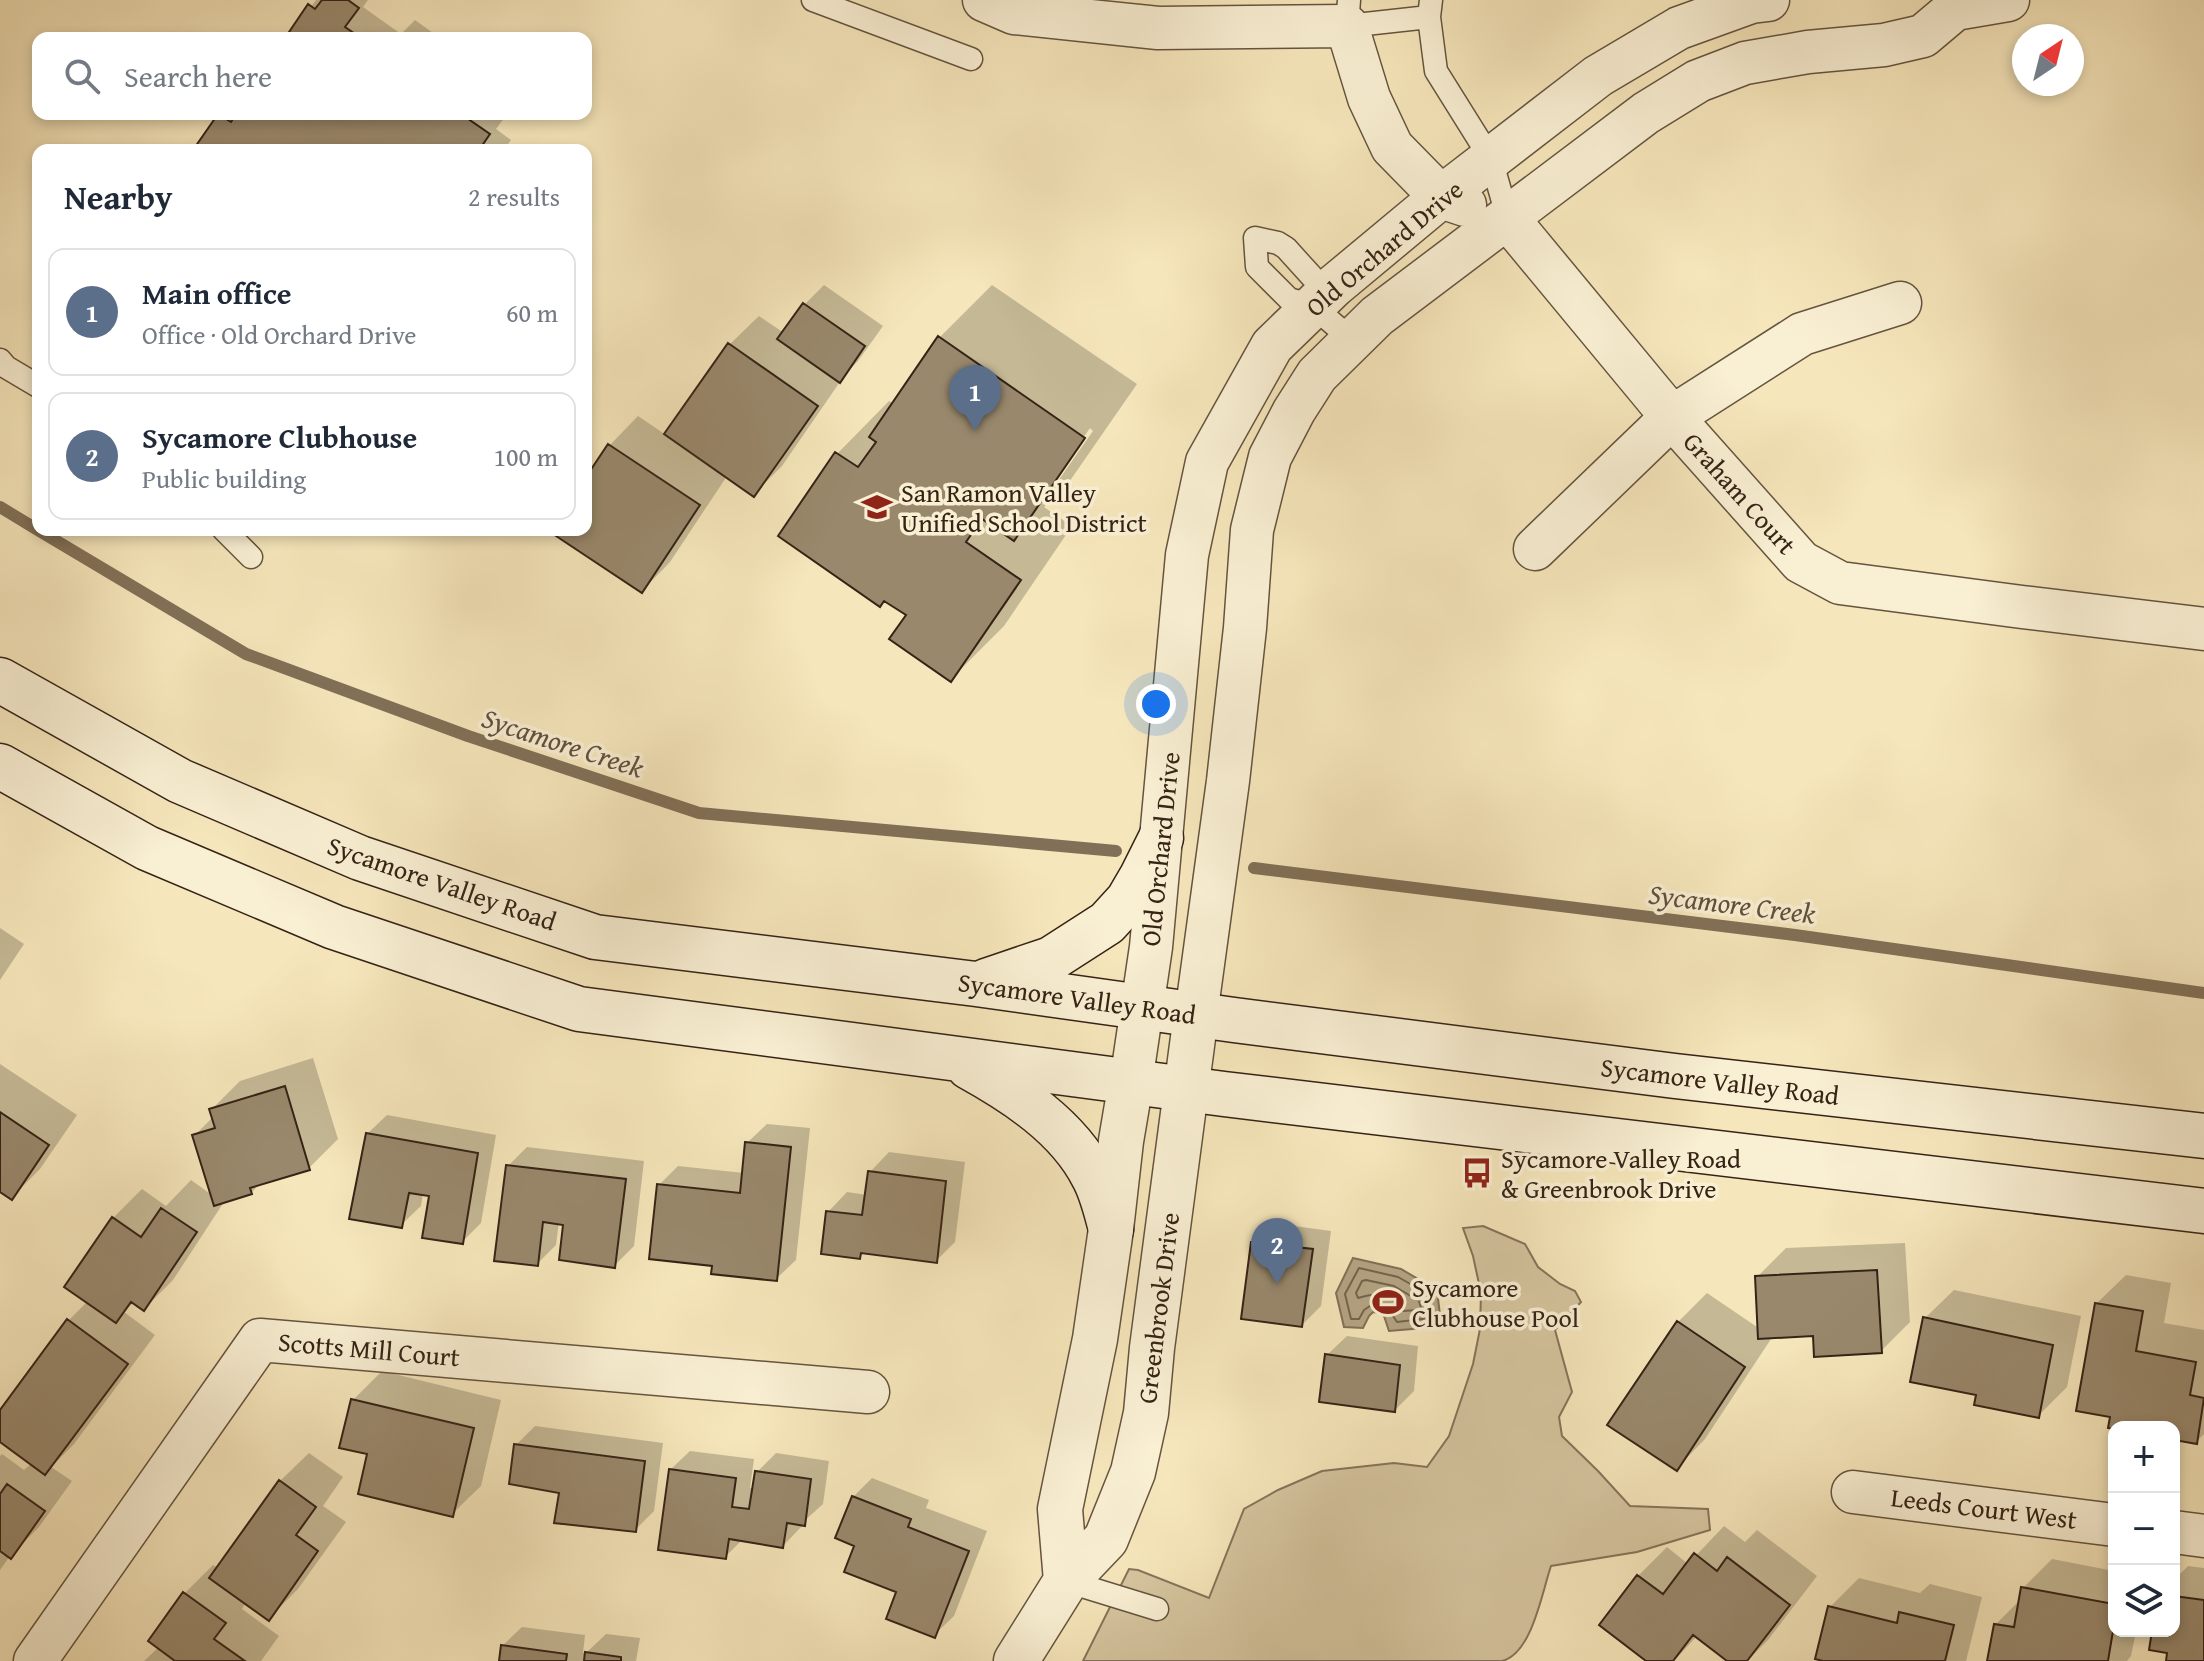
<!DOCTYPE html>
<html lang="en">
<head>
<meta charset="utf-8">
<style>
	body { margin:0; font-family:"Gentium Book Plus",serif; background:#f2f2f3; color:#1f2937 }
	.controls { position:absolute; right:24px; bottom:24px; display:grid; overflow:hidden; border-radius:16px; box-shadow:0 4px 12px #0003 }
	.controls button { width:72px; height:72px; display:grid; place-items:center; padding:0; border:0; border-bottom:2px solid #e0e1e3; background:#fff; color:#1f2937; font:40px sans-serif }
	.compass { position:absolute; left:2012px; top:24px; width:72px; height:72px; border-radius:50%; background:#fff; box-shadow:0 4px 12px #0003; rotate:35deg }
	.you { position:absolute; left:1156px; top:704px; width:28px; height:28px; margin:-20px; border:6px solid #fff; border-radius:50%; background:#1a73e8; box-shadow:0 0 0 12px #1a73e833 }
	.badge { display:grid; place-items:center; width:52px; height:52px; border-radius:50%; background:#2563eb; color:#fff; font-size:26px; font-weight:700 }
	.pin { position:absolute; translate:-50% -66px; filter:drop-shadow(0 2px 4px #0008) }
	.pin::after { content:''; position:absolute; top:42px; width:28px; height:24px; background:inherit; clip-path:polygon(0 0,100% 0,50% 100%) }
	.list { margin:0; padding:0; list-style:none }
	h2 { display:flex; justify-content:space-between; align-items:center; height:104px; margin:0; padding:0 32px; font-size:34px }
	h2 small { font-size:26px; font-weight:400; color:#747a83 }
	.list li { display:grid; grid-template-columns:52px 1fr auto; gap:24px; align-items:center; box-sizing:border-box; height:128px; margin:0 16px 16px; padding:0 16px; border:2px solid #e0e1e3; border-radius:16px }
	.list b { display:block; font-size:30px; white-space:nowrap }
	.list p { margin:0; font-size:26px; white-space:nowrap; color:#747a83 }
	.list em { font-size:26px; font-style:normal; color:#747a83 }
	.icon { flex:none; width:44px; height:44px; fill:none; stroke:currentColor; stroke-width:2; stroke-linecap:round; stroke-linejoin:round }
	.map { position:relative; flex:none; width:2204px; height:1661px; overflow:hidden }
	.search { position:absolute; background:#fff; box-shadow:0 4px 12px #0003; left:32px; top:32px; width:560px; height:88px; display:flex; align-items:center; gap:20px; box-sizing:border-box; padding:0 28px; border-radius:16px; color:#747a83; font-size:30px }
	.panel { position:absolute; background:#fff; box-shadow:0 4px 12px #0003; left:32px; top:144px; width:560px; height:392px; border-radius:16px }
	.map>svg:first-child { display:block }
	.green { fill:#d5c59f; stroke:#85745a; stroke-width:2 }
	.water { fill:#b4a483; stroke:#817057; stroke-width:2 }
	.shadow { fill:#0003; fill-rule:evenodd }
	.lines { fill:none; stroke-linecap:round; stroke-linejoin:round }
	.shore { stroke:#74644c; stroke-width:2 }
	.stream { stroke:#817057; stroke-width:12 }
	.building { fill:#99886c; stroke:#352316; stroke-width:2 }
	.service-casing { stroke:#65543f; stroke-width:25 }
	.minor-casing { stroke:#65543f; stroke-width:45 }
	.tertiary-casing { stroke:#65543f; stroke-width:47 }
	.secondary-casing { stroke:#352316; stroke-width:47 }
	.service { stroke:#f9efd3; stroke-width:22 }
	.minor { stroke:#f9efd3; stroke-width:42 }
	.tertiary { stroke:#f9efd3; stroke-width:44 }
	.secondary { stroke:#f9efd3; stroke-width:44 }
	.labels { text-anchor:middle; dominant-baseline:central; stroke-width:7; stroke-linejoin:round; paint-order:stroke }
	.street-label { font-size:26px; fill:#352316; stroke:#f9efd3 }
	.poi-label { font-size:26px; fill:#352316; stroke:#f9efd3; text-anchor:start }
	.water-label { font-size:28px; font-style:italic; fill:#61503c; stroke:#f9efd3 }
</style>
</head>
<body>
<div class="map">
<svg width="2204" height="1661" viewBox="0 0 2204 1661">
	<rect width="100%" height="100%" fill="#f6e6bb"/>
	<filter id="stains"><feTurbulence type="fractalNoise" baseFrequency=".0025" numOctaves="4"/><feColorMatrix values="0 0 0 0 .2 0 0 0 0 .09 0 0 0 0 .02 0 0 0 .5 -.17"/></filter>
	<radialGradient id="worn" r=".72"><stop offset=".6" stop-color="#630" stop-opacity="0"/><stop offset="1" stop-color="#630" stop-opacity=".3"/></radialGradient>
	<path class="green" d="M1483,1226L1525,1244L1538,1267L1560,1284L1575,1291L1581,1302L1555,1330L1572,1392L1559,1417L1562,1436L1598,1471L1630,1506L1708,1509L1710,1530L1637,1552L1551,1566C1542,1592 1532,1654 1502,1661H1083L1129,1569L1138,1570L1209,1598L1244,1509L1278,1490L1322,1471L1394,1463L1427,1467L1449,1436L1473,1364L1480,1329L1481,1293L1473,1256L1463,1228Z"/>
	<path class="water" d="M1353,1258L1401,1269L1437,1290L1440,1315L1436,1327L1389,1331L1383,1313L1373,1312L1369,1316L1363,1328L1344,1327L1336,1293Z"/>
	<path class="shadow" d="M316,0H368L363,7L401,34L415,20L440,38H287Z
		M221,114H507L496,129L511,140L504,150H196Z
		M824,285L883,326L858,361L844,376L782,466L754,494L727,476L670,562L642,591L553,530H586V480L610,445L638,416L666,435L730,344L759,316L784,333L805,304Z
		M992,285L1137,384L1067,485L1044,507L1072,526L1004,626L951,679L909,615L837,454L889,401L894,404L940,337ZM1090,428L1093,431L1058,481H1053Z
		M0,928L24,944L0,980Z
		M313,1058L338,1139L309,1168L261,1183L251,1193L224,1202L173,1280L144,1309L134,1302L124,1312L155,1335L74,1444L51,1467L72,1481L39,1527L10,1556L0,1570V1456L2,1454L24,1470L32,1463L0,1439V1413L69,1320L88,1301L113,1218L142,1189L166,1206L191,1180L212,1195L194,1136L214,1116L212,1109L240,1081Z
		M0,1064L77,1115L40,1169L12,1197L0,1189Z
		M387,1115L496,1135L481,1223L462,1242L431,1195L423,1193L421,1206L401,1225L367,1134Z
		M767,1124L810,1128L796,1260L776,1279L714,1264L659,1185L678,1166L744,1173L747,1143Z
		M527,1147L644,1161L634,1246L615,1265L565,1223L559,1222L556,1245L537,1264L508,1166Z
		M889,1152L965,1162L955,1242L936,1261L865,1252L859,1257L828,1212L847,1192L867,1195L870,1172Z
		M1272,1223L1331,1231L1321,1306L1302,1325L1253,1243Z
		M1905,1243L1910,1322L1881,1351L1815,1334L1773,1336L1705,1439L1677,1468L1678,1322L1707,1293L1760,1329L1757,1277L1786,1248Z
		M2126,1275L2171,1283L2164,1323L2204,1330V1434L2196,1442L2174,1438V1427H2114L2097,1303Z
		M1954,1290L2081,1316L2067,1387L2038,1416L1979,1394L1925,1318Z
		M1347,1336L1418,1346L1414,1391L1395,1410L1327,1355Z
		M382,1371L501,1400L481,1486L452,1514L370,1453L353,1400Z
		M535,1426L663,1443L654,1511L635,1530L561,1491L516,1445Z
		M690,1451L754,1459L750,1488H754L757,1472L776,1453L829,1461L823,1504L802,1523V1526L783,1546L743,1539L726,1556L670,1470Z
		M309,1453L343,1477L323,1506L346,1522L298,1589L269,1618L246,1602L242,1609L279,1636L261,1661H144L159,1647L150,1641L185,1593L213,1565L218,1568L280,1481Z
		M872,1478L929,1500L926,1508L987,1531L954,1616L934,1635L899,1591L857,1545L853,1497Z
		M1724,1526L1745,1542L1757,1530L1817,1576L1768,1640L1747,1661H1730L1697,1636L1674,1661H1650L1601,1625L1638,1576L1667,1547L1688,1564Z
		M2052,1559L2114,1571V1631H2136L2131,1656L2127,1661H1989L1995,1625L2021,1599L2023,1588Z
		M2188,1566L2204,1568V1661H2168L2169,1651L2154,1631H2174V1580Z
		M1859,1578L1920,1593L1930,1584L1982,1597L1966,1661H1831L1830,1607Z
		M522,1627L585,1635L583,1653H586L606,1634L640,1638L636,1661H640H501L502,1646Z"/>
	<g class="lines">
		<path class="shore" d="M1359,1268L1398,1277L1428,1294L1432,1313L1431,1318L1397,1322L1387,1307L1373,1304L1364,1310L1359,1319H1351L1345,1294Z
			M1366,1280L1394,1286L1419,1301L1421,1308L1418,1310L1403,1311C1389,1292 1379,1292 1358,1298L1356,1293L1362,1281Z"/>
		<path class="stream" d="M0,507L38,530
			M38,530L246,654L468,736L699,813L1116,851
			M1254,868L1795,935L2204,993"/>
	</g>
	<path class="building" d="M322,0H348L359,8L345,27L361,38H285L308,4L315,9Z
		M218,114L231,122L236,114H461L490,134L479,150H193Z
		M803,303L865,346L840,383L777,339Z
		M938,336L1085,438L1014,541L982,519L966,542L1021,580L951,682L889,639L906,615L884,601L880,607L778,536L835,452L858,467L876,442L869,437Z
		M728,343L818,406L754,497L664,434Z
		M608,444L700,505L642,593L550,532L551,530H586V477Z
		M285,1086L310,1170L250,1188L252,1194L214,1206L192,1135L215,1128L209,1109Z
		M0,1112L49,1145L12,1200L0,1192Z
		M366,1133L478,1153L463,1244L422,1238L429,1196L409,1193L402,1228L349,1219Z
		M745,1142L791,1147L777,1281L711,1274L712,1266L649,1259L657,1184L740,1193Z
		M506,1165L626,1179L615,1268L559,1260L563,1225L543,1222L538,1266L494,1261Z
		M868,1171L946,1181L937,1263L861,1253L860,1259L821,1254L826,1211L862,1215Z
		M161,1208L197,1232L144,1311L131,1302L116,1323L64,1287L112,1217L141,1237Z
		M1251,1242L1313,1249L1302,1327L1241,1319Z
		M1877,1270L1882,1353L1814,1357L1813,1336L1758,1339L1755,1276Z
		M2095,1303L2143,1311L2136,1351L2196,1362L2190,1395L2204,1398L2197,1444L2174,1440V1427H2114V1429L2108,1428L2110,1417L2076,1411Z
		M1923,1317L2053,1345L2039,1418L1974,1405L1976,1395L1910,1382Z
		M67,1319L128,1364L45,1475L0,1442V1410Z
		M1677,1321L1745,1367L1677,1471L1607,1425Z
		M1325,1354L1400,1365L1395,1412L1319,1402Z
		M351,1399L474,1428L453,1517L358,1494L367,1454L339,1448Z
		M514,1444L645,1461L636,1532L554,1523L559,1493L509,1484Z
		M669,1469L736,1478L732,1507L749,1509L755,1471L811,1479L805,1526L787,1523L783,1548L729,1539L726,1559L658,1550Z
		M279,1480L316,1507L296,1535L318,1551L269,1621L209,1578Z
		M7,1484L45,1511L11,1559L0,1551V1494Z
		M852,1496L911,1519L908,1527L969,1551L935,1638L886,1619L896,1592L844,1572L854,1546L835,1538Z
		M1694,1553L1717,1571L1727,1557L1790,1605L1747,1661H1727L1693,1635L1673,1661H1646L1599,1625L1637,1575L1663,1594Z
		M2021,1587L2114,1604V1625L2108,1661H1987L1994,1624L2014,1627Z
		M183,1592L226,1623L214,1639L245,1661H175L148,1641Z
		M2174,1596L2204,1600V1661H2166L2167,1653L2149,1650L2152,1631H2174Z
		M1828,1606L1897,1623L1899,1612L1954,1625L1945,1661H1823L1815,1659Z
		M501,1645L567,1654L566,1661H499Z
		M585,1652L621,1657V1661H584Z"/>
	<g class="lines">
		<g class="service-casing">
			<path id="service" d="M813,0L971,59
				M1349,0L1347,26L1429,17
				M1431,0L1429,17L1436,71L1491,159L1508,219
				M1313,305L1317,287L1315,280L1286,248L1278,243L1255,238L1257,267L1289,299L1313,306L1353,341
				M0,360L6,367L38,386
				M224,530L251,557
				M1066,1581L1157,1609"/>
		</g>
		<g class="minor-casing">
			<path id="minor" d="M984,0L1014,13L1158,28L1347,26L1369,98L1392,147L1441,197L1465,205
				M1508,219L1672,417L1801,562L1840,583L2022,607L2204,629
				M1535,549L1672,417L1802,334L1900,303
				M1196,1015L1228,781L1245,628L1252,530L1270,457L1294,411L1317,375L1377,316L1646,113L1698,81L1745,63L1808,52L1884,45L1923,36L1955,9L2008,0
				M1131,1082L1151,947L1187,555L1207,462L1272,346L1334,286L1441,197L1598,76L1679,28L1751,2L1768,0
				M1853,1492L2114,1525
				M2174,1532L2204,1536
				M35,1661L260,1340L868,1392"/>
		</g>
		<g class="tertiary-casing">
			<path id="tertiary" d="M1066,1581L1060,1509L1095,1339L1111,1229L1121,1141L1131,1082
				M1016,1661L1066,1581L1106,1539L1133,1472L1146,1413L1152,1348L1196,1015"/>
		</g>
		<g class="secondary-casing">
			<path id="secondary" d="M0,680L180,781L360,858L595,937L976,984L1234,1020L1675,1076L2204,1136
				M0,766L147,848L334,927L579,1009L1224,1094L2204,1211
				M986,981L1051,959L1107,923L1128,900L1142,876L1161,838
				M969,1067C1016,1093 1068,1127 1093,1176C1102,1192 1106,1211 1111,1229"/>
		</g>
		<use href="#service" class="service"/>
		<use href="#minor" class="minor"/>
		<use href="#tertiary" class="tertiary"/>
		<use href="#secondary" class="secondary"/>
	</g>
	<defs>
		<g id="school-bare" transform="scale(2.4)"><path d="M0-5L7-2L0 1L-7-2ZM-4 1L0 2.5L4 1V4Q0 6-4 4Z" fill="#8f2418" stroke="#f9efd3" stroke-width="2.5" paint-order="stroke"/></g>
		<g id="bus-bare" transform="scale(2.4)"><path d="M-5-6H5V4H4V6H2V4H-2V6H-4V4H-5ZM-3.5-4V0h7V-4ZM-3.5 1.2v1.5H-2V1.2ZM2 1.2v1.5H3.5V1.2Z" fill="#8f2418" stroke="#f9efd3" stroke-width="2.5" paint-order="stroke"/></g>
		<g id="stadium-bare" transform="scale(2.4)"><path d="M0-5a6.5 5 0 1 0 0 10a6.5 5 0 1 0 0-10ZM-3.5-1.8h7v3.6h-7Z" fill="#8f2418" stroke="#f9efd3" stroke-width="2.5" paint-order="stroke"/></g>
	</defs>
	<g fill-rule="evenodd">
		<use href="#school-bare" x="877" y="507"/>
		<use href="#bus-bare" x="1477" y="1173"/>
		<use href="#stadium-bare" x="1388" y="1302"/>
	</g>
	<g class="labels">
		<g class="street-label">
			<text transform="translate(1384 248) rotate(-40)">Old Orchard Drive</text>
			<text transform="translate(1740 493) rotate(48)">Graham Court</text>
			<text transform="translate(1160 849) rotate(-84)">Old Orchard Drive</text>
			<text transform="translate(442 883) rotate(19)">Sycamore Valley Road</text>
			<text transform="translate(1077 998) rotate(8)">Sycamore Valley Road</text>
			<text transform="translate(1720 1081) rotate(7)">Sycamore Valley Road</text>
			<text transform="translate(1158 1308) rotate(-83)">Greenbrook Drive</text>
			<text transform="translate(369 1349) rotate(5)">Scotts Mill Court</text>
			<text transform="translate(1984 1508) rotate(7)">Leeds Court West</text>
		</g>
		<g class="poi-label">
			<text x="901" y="492">San Ramon Valley<tspan x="901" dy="30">Unified School District</tspan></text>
			<text x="1501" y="1158">Sycamore Valley Road<tspan x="1501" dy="30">&amp; Greenbrook Drive</tspan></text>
			<text x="1412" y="1287">Sycamore<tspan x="1412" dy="30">Clubhouse Pool</tspan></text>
		</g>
		<g class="water-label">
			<text transform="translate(563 742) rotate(18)">Sycamore Creek</text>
			<text transform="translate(1732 903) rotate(7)">Sycamore Creek</text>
		</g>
	</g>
	<rect width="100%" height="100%" filter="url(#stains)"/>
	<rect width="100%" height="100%" fill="url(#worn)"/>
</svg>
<div class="controls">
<button>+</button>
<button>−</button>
<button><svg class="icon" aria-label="layers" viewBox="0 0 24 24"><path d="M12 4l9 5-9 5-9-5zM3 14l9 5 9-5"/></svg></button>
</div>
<svg class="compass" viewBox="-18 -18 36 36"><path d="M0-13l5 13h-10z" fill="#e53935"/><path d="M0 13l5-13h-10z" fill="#747a83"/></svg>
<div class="you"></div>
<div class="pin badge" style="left:975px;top:431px;background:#5c6f8a">1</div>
<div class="pin badge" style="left:1277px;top:1284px;background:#5c6f8a">2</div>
<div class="search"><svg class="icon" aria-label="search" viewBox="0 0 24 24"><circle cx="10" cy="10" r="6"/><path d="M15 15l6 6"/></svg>Search here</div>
<section class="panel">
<h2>Nearby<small>2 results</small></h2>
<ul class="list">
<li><span class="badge" style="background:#5c6f8a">1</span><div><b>Main office</b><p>Office · Old Orchard Drive</p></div><em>60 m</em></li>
<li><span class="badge" style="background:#5c6f8a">2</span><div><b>Sycamore Clubhouse</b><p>Public building</p></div><em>100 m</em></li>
</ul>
</section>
</div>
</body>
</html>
